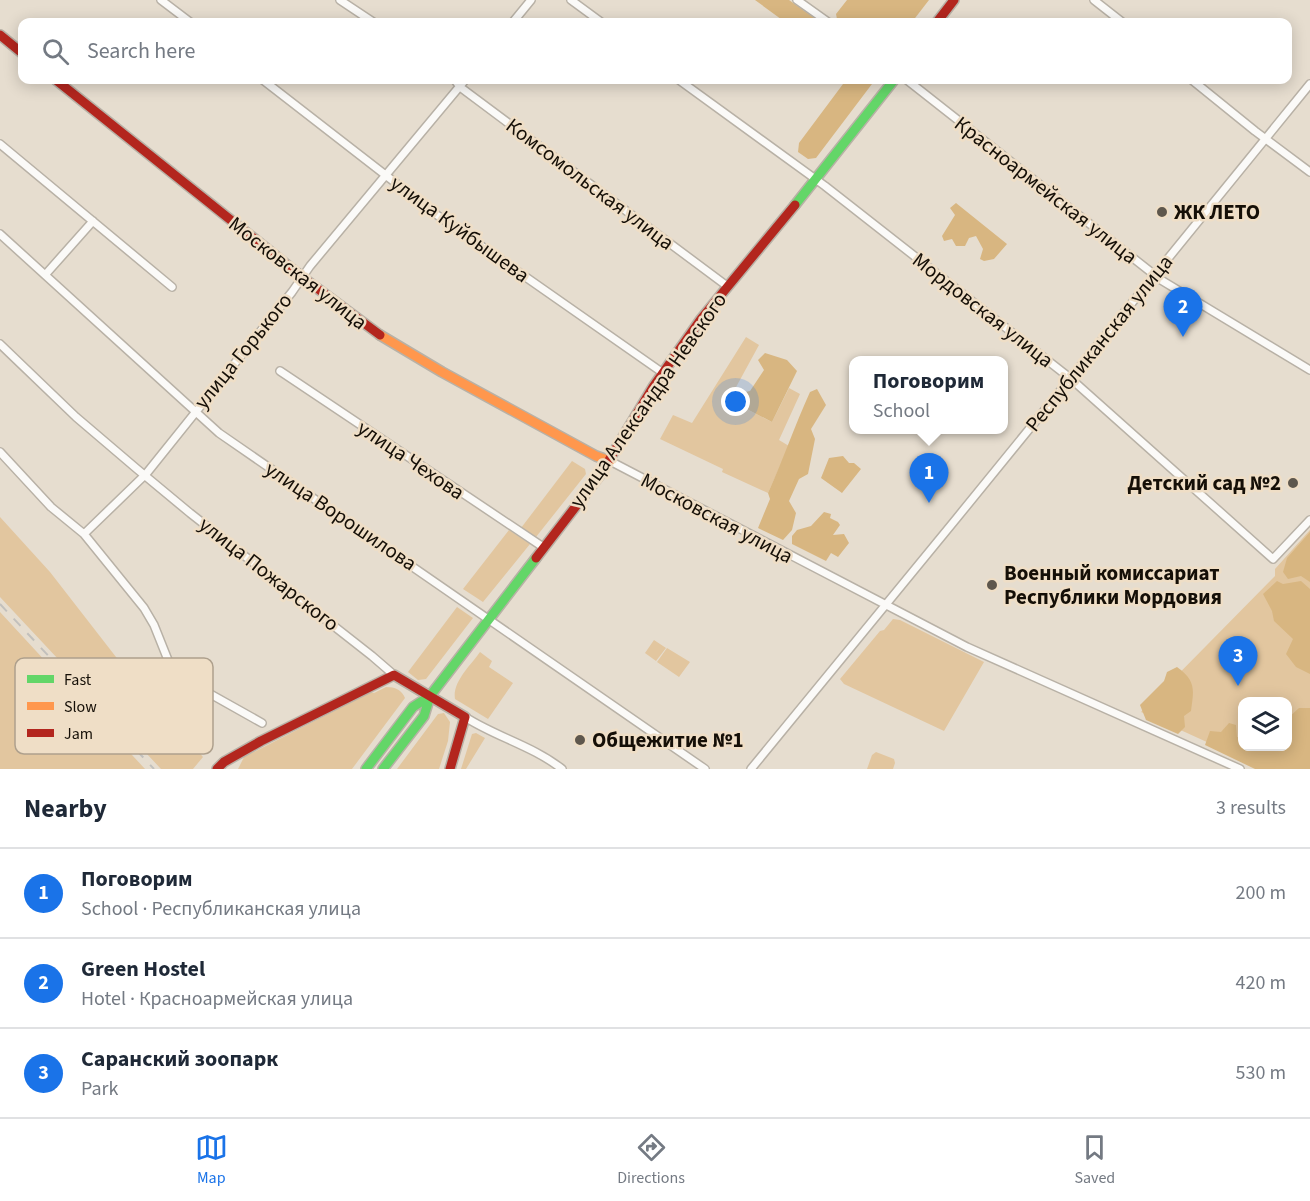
<!DOCTYPE html>
<html lang="en">
<head>
<meta charset="utf-8">
<style>
	body { margin:0; font-family:"Source Sans 3",sans-serif; background:#f6f6f7; color:#1f2937 }
	.controls { position:absolute; right:18px; bottom:18px; display:grid; overflow:hidden; border-radius:12px; box-shadow:0 3px 15px #0003 }
	.controls button { width:54px; height:54px; display:grid; place-items:center; padding:0; border:0; border-bottom:2px solid #e0e1e3; background:#fff; color:#1f2937; font:30px sans-serif }
	.you { position:absolute; left:736px; top:402px; width:21px; height:21px; margin:-15px; border:4px solid #fff; border-radius:50%; background:#1a73e8; box-shadow:0 0 0 9px #1a73e833 }
	.badge { display:grid; place-items:center; width:39px; height:39px; border-radius:50%; background:#1a73e8; color:#fff; font-size:20px; font-weight:700 }
	.pin { position:absolute; translate:-50% -50px; filter:drop-shadow(0 2px 3px #0008) }
	.pin::after { content:''; position:absolute; top:32px; width:21px; height:18px; background:inherit; clip-path:polygon(0 0,100% 0,50% 100%) }
	.popup { position:absolute; left:849px; top:356px; width:159px; height:78px; box-sizing:border-box; display:grid; place-content:center; border-radius:12px; background:#fff; filter:drop-shadow(0 2px 4px #0005); font-size:20px; white-space:nowrap; color:#747a83 }
	.popup b { font-size:22px; color:#1f2937 }
	.popup::after { content:''; position:absolute; left:50%; top:100%; margin-left:-12px; border:12px solid transparent; border-top-color:#fff }
	.list { margin:0; padding:0; list-style:none }
	h2 { display:flex; justify-content:space-between; align-items:center; height:78px; margin:0; padding:0 24px; font-size:26px }
	h2 small { font-size:20px; font-weight:400; color:#747a83 }
	.list li { display:grid; grid-template-columns:39px 1fr auto; gap:18px; align-items:center; box-sizing:border-box; height:90px; padding:0 24px; border-top:2px solid #e0e1e3 }
	.list b { display:block; font-size:22px; white-space:nowrap }
	.list p { margin:0; font-size:20px; white-space:nowrap; color:#747a83 }
	.list em { font-size:20px; font-style:normal; color:#747a83 }
	.icon { flex:none; width:33px; height:33px; fill:none; stroke:currentColor; stroke-width:2; stroke-linecap:round; stroke-linejoin:round }
	.map { position:relative; flex:none; width:1310px; height:769px; overflow:hidden }
	.search { position:absolute; background:#fff; box-shadow:0 3px 15px #0003; left:18px; right:18px; top:18px; height:66px; display:flex; align-items:center; gap:15px; box-sizing:border-box; padding:0 21px; border-radius:12px; color:#747a83; font-size:22px }
	.sheet { height:348px; background:#fff }
	nav { display:flex; justify-content:space-around; align-items:center; box-sizing:border-box; height:84px; border-top:2px solid #e0e1e3; background:#fff; font-size:16px; color:#747a83 }
	nav a { display:grid; justify-items:center; gap:3px }
	nav .on { color:#1a73e8 }
	.map>svg:first-child { display:block }
	.green { fill:#e2c69f; fill-rule:evenodd }
	.forest { fill:#d8b681 }
	.lines { fill:none; stroke-linecap:round; stroke-linejoin:round }
	.street-casing { stroke:#b8b1a6; stroke-width:10 }
	.fast-casing { stroke:#b8b1a6; stroke-width:12 }
	.slow-casing { stroke:#b8b1a6; stroke-width:12 }
	.jam-casing { stroke:#b8b1a6; stroke-width:12 }
	.street { stroke:#fbfaf8; stroke-width:7 }
	.fast { stroke:#63d668; stroke-width:9 }
	.slow { stroke:#ff974d; stroke-width:9 }
	.jam { stroke:#b3261e; stroke-width:9 }
	.rail { stroke:#c2c0bc; stroke-width:2; stroke-dasharray:10 10; stroke-linecap:butt }
	.poi-dot { fill:#5e574d; stroke:#efdec6; stroke-width:2 }
	.labels { text-anchor:middle; dominant-baseline:central; stroke-width:5; stroke-linejoin:round; paint-order:stroke }
	.street-label { font-size:21px; fill:#150f07; stroke:#efdec6 }
	.poi-label { font-size:21px; font-weight:bold; fill:#150f07; stroke:#efdec6; text-anchor:start }
	.key { fill:#efdec6; stroke:#aea08d; stroke-width:1.5 }
	.key-label { font-size:16px; fill:#150f07 }
</style>
</head>
<body>
<div class="map">
<svg width="1310" height="769" viewBox="0 0 1310 769">
	<rect width="100%" height="100%" fill="#e6ddcf"/>
	<path class="green" d="M746,337L759,345L729,400L772,422L789,388L800,394L779,440L789,446L768,493L722,472L723,469L660,439L673,415L692,423Z
		M572,461L585,469L586,474L536,537L521,528Z
		M0,517L50,572L116,657L203,757L193,769H161L0,597Z
		M509,530L530,544L483,602L463,589Z
		M1310,530V769H1266L1141,712L1275,576V569ZM1242,702H1288V746H1242Z
		M457,607L473,618L426,679L418,680L408,672Z
		M0,612L145,769H0Z
		M893,619L900,620L984,662L944,731L844,684L840,679L880,631L884,630Z
		M654,640L666,648L656,661L645,653Z
		M667,648L690,662L679,677L657,662Z
		M480,652L492,661L489,667L513,683L488,719L455,699C452,682 471,665 480,652Z
		M386,687C395,687 402,690 405,698L352,769H238L244,757L371,692L374,693Z
		M444,713L450,722L448,741L439,769H397L438,714Z
		M476,733L485,738L466,769H461L472,734Z
		M876,752L894,759L895,763L893,769H867L872,755Z"/>
	<path class="forest" d="M755,0H789L820,22H785Z
		M847,0H929L912,22H843L837,19L836,14Z
		M846,80H875L816,158L808,159L798,152L799,143Z
		M956,203L1007,244L994,259L984,261L980,259L983,249L976,236L969,238L965,246H956L952,239L944,241L942,236L955,215L950,208Z
		M765,353L787,360L797,371L772,422L737,404L741,393L750,391L764,370L758,360Z
		M817,389L826,405L811,429L815,439L808,474L799,479L789,501L796,513L792,530L783,540L758,528L770,499L768,493C783,460 795,425 810,392Z
		M843,456L849,463H854L861,469L842,493L821,478L829,458Z
		M824,512L831,514L830,518L838,522L840,525L833,535L844,534L849,543L838,557L831,553L826,561L792,544V536L797,530L811,526Z
		M1310,532V582L1301,576L1288,579L1283,572L1287,558Z
		M1277,581L1283,584L1301,581L1310,589V674L1296,667L1286,654L1293,639L1274,621L1272,611L1263,594Z
		M1177,667C1196,681 1194,689 1191,711L1184,716L1185,727L1178,734L1146,720L1140,705L1164,681L1167,672Z
		M1299,708H1310V769H1255L1205,745L1210,731L1221,732L1229,723L1236,725L1237,737L1242,738V746H1288V718Z"/>
	<g class="lines">
		<g class="street-casing">
			<path id="street" d="M161,0L190,22
				M340,0L373,22
				M571,0L601,22
				M797,0L828,22
				M1094,0L1122,22
				M513,22L531,0
				M263,80L437,215L663,373
				M455,80L460,87L727,286
				M679,80L825,186L1070,378L1273,559L1310,520
				M907,80L1161,280L1310,370
				M1192,80L1255,131L1310,172
				M0,144L172,287
				M0,234L219,433L705,769
				M45,275L93,221
				M0,344L76,417L137,469L190,513L372,656L394,675
				M280,371L543,547
				M0,452L51,507L84,534L144,608L154,625L170,665L177,672L205,691L262,723
				M610,461L967,647L1240,769
				M84,534L146,474L292,292L310,266L465,80
				M465,717C496,737 533,746 562,769
				M751,769C939,542 1123,312 1310,84"/>
		</g>
		<g class="fast-casing">
			<path id="fast" d="M795,205L894,80
				M366,769L413,707L430,696L536,558
				M383,769L424,716L430,696"/>
		</g>
		<g class="slow-casing">
			<path id="slow" d="M380,335L442,372L596,456L610,461"/>
		</g>
		<g class="jam-casing">
			<path id="jam" d="M937,22L954,0
				M0,35L22,53
				M56,80L302,277L380,335
				M536,558L600,475L653,387L701,319L795,205
				M217,769L224,762L261,741L394,675L465,717L450,769"/>
		</g>
		<use href="#street" class="street"/>
		<use href="#fast" class="fast"/>
		<use href="#slow" class="slow"/>
		<use href="#jam" class="jam"/>
		<path class="rail" d="M0,604L154,769"/>
	</g>
	<g class="poi-dot">
		<circle cx="1162" cy="212" r="6"/>
		<circle cx="1293" cy="483" r="6"/>
		<circle cx="992" cy="585" r="6"/>
		<circle cx="580" cy="740" r="6"/>
	</g>
	<g class="labels">
		<g class="street-label">
			<text transform="translate(590 184) rotate(37)">Комсомольская улица</text>
			<text transform="translate(1046 190) rotate(38)">Красноармейская улица</text>
			<text transform="translate(460 229) rotate(36)">улица Куйбышева</text>
			<text transform="translate(298 273) rotate(38)">Московская улица</text>
			<text transform="translate(983 310) rotate(38)">Мордовская улица</text>
			<text transform="translate(1099 343) rotate(-51)">Республиканская улица</text>
			<text transform="translate(243 351) rotate(-51)">улица Горького</text>
			<text transform="translate(648 400) rotate(-55)">улица Александра Невского</text>
			<text transform="translate(411 460) rotate(34)">улица Чехова</text>
			<text transform="translate(341 516) rotate(34)">улица Ворошилова</text>
			<text transform="translate(717 518) rotate(28)">Московская улица</text>
			<text transform="translate(269 574) rotate(38)">улица Пожарского</text>
		</g>
		<g class="poi-label">
			<text x="1174" y="212">ЖК ЛЕТО</text>
			<text x="1281" y="483" text-anchor="end">Детский сад №2</text>
			<text x="1004" y="573">Военный комиссариат<tspan x="1004" dy="24">Республики Мордовия</tspan></text>
			<text x="592" y="740">Общежитие №1</text>
		</g>
	</g>
	<rect x="15" y="658" width="198" height="96" rx="9" class="key"/>
	<rect x="27" y="675" width="27" height="8" fill="#63d668"/>
	<rect x="27" y="702" width="27" height="8" fill="#ff974d"/>
	<rect x="27" y="729" width="27" height="8" fill="#b3261e"/>
	<g class="key-label">
		<text x="64" y="685">Fast</text>
		<text x="64" y="712">Slow</text>
		<text x="64" y="739">Jam</text>
	</g>
</svg>
<div class="controls">
<button><svg class="icon" aria-label="layers" viewBox="0 0 24 24"><path d="M12 4l9 5-9 5-9-5zM3 14l9 5 9-5"/></svg></button>
</div>
<div class="you"></div>
<div class="pin badge" style="left:929px;top:503px">1</div>
<div class="popup"><b>Поговорим</b>School</div>
<div class="pin badge" style="left:1183px;top:337px">2</div>
<div class="pin badge" style="left:1238px;top:686px">3</div>
<div class="search"><svg class="icon" aria-label="search" viewBox="0 0 24 24"><circle cx="10" cy="10" r="6"/><path d="M15 15l6 6"/></svg>Search here</div>
</div>
<section class="sheet">
<h2>Nearby<small>3 results</small></h2>
<ul class="list">
<li><span class="badge">1</span><div><b>Поговорим</b><p>School · Республиканская улица</p></div><em>200 m</em></li>
<li><span class="badge">2</span><div><b>Green Hostel</b><p>Hotel · Красноармейская улица</p></div><em>420 m</em></li>
<li><span class="badge">3</span><div><b>Саранский зоопарк</b><p>Park</p></div><em>530 m</em></li>
</ul>
</section>
<nav>
<a class="on"><svg class="icon" aria-label="map" viewBox="0 0 24 24"><path d="M3 6l6-2 6 2 6-2v14l-6 2-6-2-6 2zM9 4v14M15 6v14"/></svg>Map</a>
<a><svg class="icon" aria-label="directions" viewBox="0 0 24 24"><path d="M12 3l9 9-9 9-9-9zM9 14v-3h6M13 9l2 2-2 2"/></svg>Directions</a>
<a><svg class="icon" aria-label="saved" viewBox="0 0 24 24"><path d="M7 4h10v16l-5-4-5 4z"/></svg>Saved</a>
</nav>
</body>
</html>
